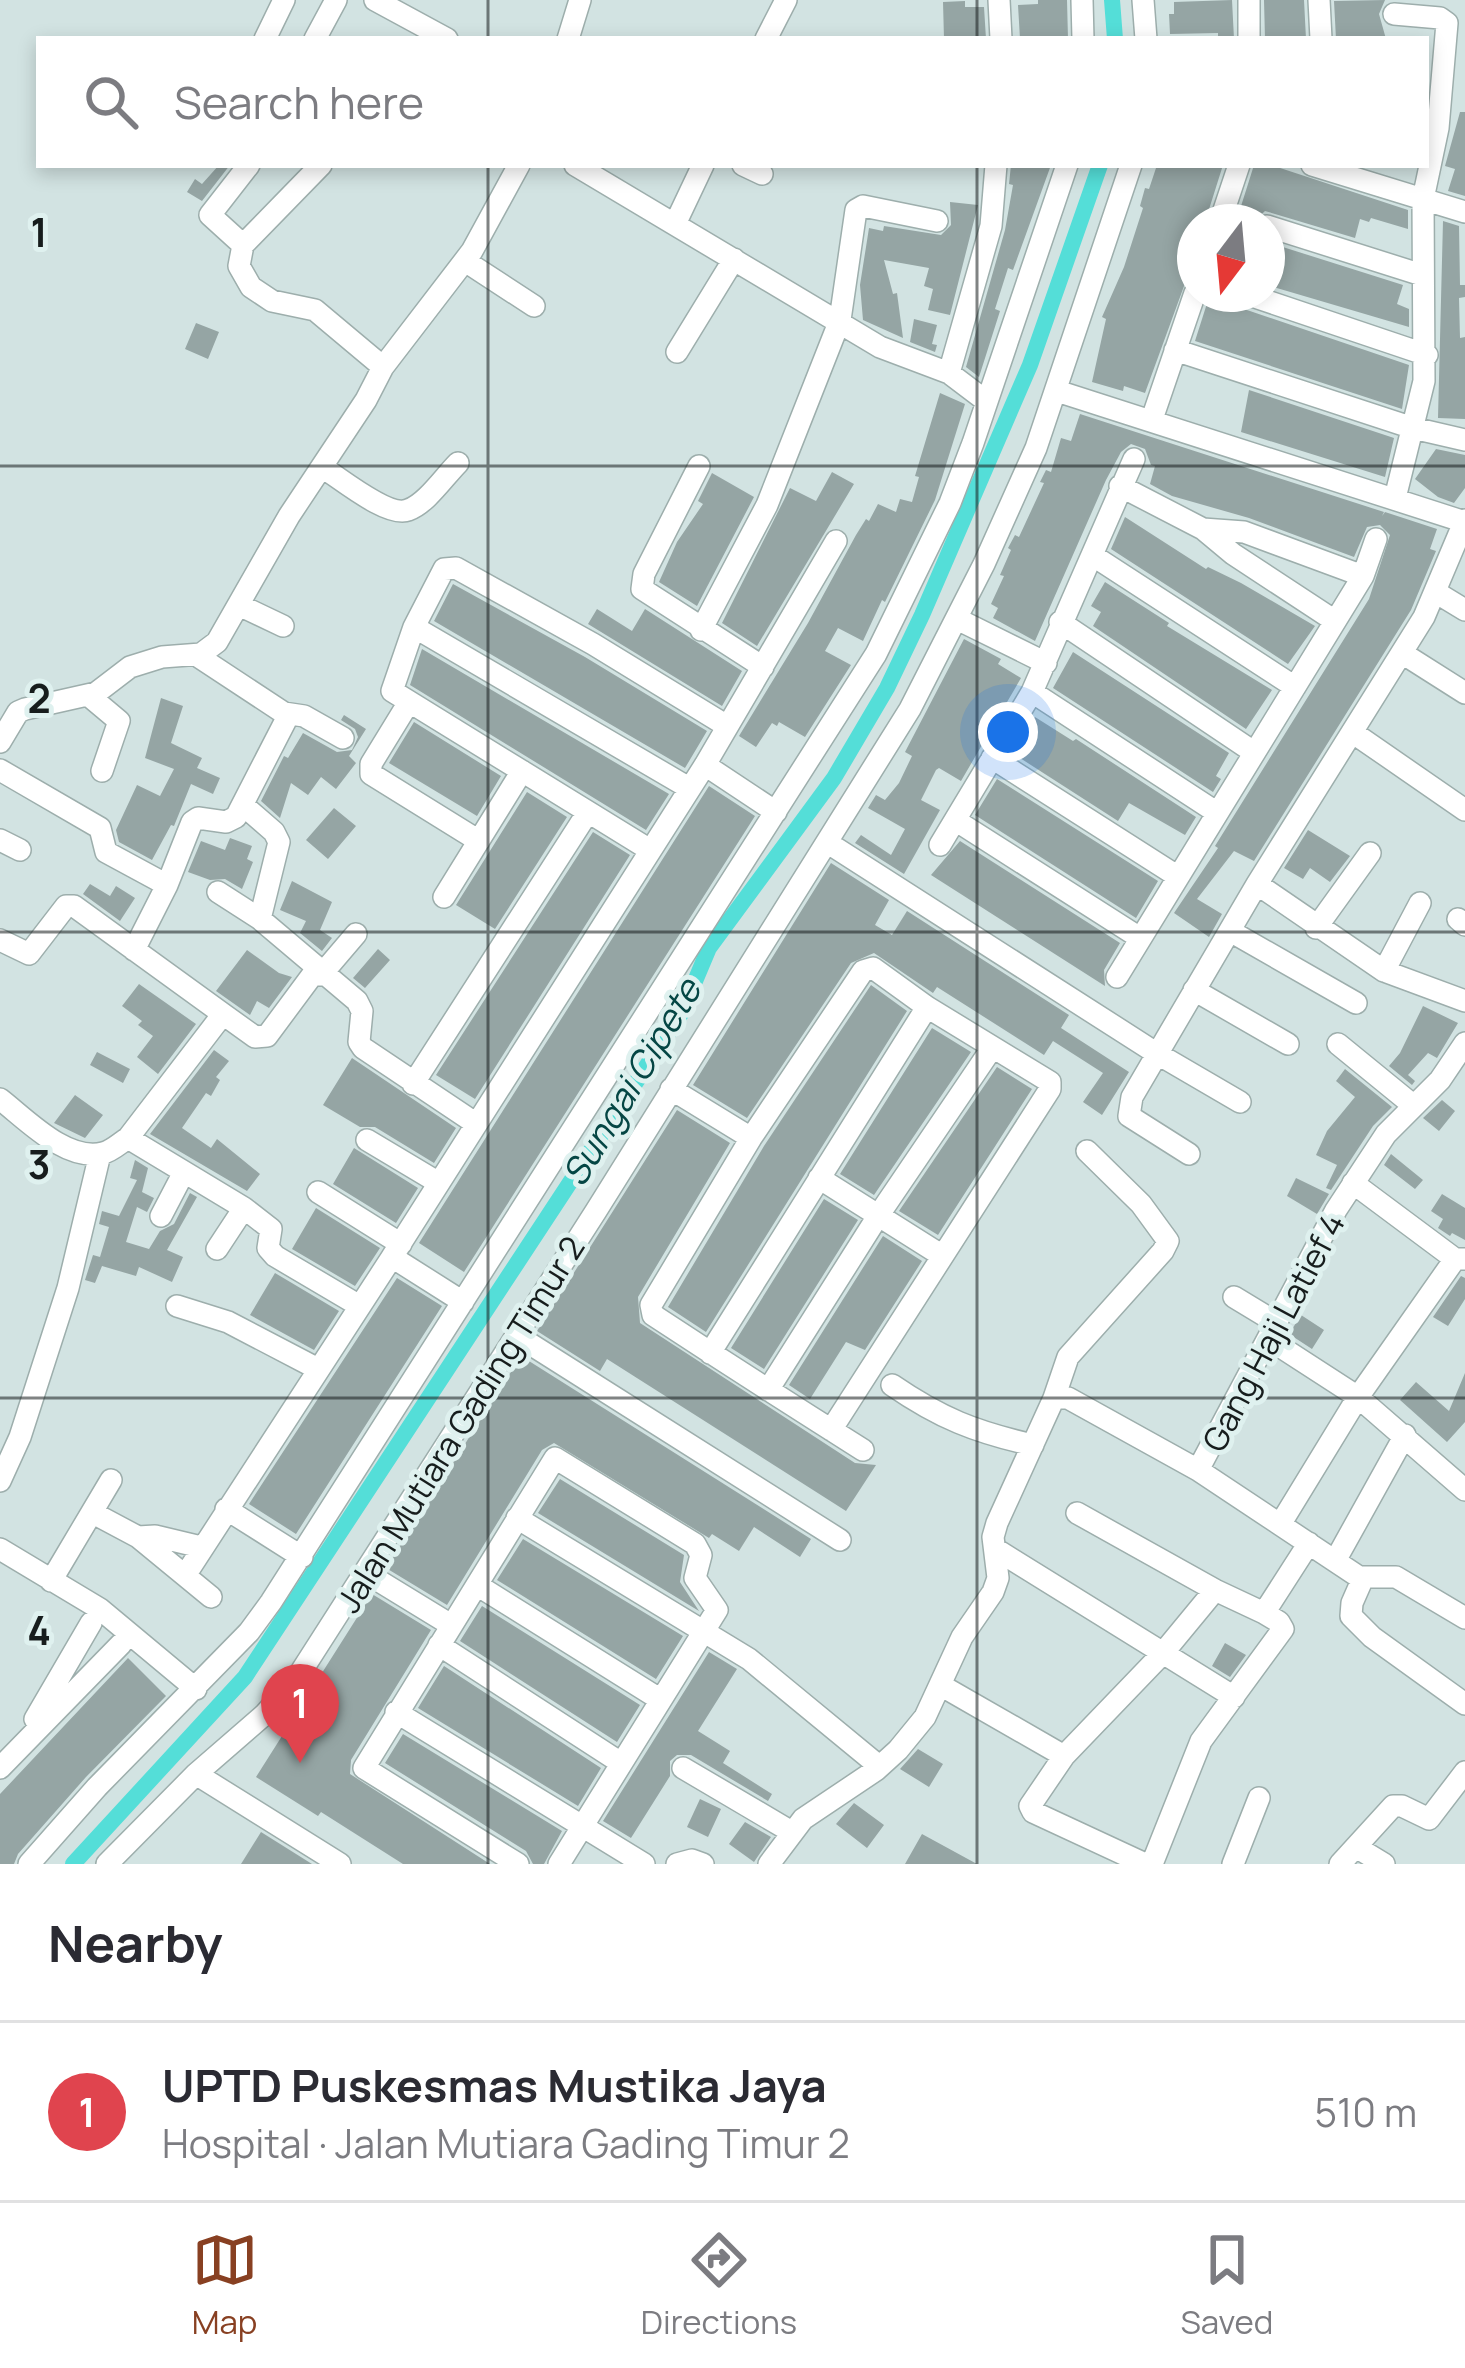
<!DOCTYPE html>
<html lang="en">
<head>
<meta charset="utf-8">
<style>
	body { margin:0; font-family:Manrope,sans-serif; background:#f2f2f3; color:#2b2b33 }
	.compass { position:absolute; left:1177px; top:204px; width:108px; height:108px; border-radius:50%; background:#fff; box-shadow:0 6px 18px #0003; rotate:196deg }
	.you { position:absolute; left:1008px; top:732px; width:42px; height:42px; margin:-30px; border:9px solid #fff; border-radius:50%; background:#1a73e8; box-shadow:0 0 0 18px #1a73e833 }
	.badge { display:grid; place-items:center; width:78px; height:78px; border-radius:50%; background:#884022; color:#fff; font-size:39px; font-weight:700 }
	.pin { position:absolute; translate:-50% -99px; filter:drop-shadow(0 3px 6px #0008) }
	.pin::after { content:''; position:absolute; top:63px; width:42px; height:36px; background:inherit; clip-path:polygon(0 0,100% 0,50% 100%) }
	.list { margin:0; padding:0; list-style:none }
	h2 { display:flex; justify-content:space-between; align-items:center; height:156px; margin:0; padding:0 48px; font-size:51px }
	h2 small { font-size:39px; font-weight:400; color:#7c7c81 }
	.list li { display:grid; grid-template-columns:78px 1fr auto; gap:36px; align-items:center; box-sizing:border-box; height:180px; padding:0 48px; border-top:3px solid #e1e1e2 }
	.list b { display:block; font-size:45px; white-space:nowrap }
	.list p { margin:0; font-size:39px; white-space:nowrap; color:#7c7c81 }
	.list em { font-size:39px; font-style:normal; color:#7c7c81 }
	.icon { flex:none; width:66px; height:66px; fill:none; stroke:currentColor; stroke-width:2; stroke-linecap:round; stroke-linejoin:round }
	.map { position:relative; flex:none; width:1465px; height:1864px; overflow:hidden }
	.search { position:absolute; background:#fff; box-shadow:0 6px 18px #0003; left:36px; right:36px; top:36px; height:132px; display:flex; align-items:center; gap:30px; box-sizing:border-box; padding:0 42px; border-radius:0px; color:#7c7c81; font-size:45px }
	.sheet { height:336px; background:#fff }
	nav { display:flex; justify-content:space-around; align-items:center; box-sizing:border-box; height:168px; border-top:3px solid #e1e1e2; background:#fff; font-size:33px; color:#7c7c81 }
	nav a { display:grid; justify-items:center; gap:6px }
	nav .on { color:#884022 }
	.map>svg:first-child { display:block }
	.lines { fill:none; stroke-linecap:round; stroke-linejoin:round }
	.canal { stroke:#54ded8; stroke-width:16 }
	.building { fill:#95a5a4 }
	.minor-casing { stroke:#9daeac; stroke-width:24 }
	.minor { stroke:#fff; stroke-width:21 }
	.grid { fill:none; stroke:#171d1d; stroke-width:3; stroke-opacity:0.55 }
	.labels { text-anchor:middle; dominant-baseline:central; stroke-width:10; stroke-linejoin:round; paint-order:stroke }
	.street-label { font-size:33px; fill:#171d1d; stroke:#dff1ef }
	.water-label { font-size:36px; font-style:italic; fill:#054644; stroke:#dff1ef }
	.grid-label { font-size:39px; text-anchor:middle; font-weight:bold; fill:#171d1d; stroke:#dff1ef; stroke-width:10; stroke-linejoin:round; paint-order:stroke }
</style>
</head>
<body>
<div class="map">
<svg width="1465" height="1864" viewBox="0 0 1465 1864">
	<rect width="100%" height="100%" fill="#d2e3e2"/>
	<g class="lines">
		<path class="canal" d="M1112,0L1115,39
			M73,1864L245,1677L682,1012L709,948L834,778L887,688L922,615L1030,365L1100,165"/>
	</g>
	<path class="building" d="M1038,0H1067L1068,39H1020L1018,5L1038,4Z
		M1232,0L1234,39H1218V33L1170,34L1169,14H1174V2Z
		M1264,0H1304L1306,39H1265Z
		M1385,0L1379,14L1386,39H1336L1334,1Z
		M965,1V7H984L986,39H944L943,2Z
		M1460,112H1465V196L1448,191L1455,169L1445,166Z
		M219,165H230L202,201L187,192L195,179L202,184Z
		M1011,165H1051L1013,270L1008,268L995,309L1000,311L979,377L966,367L1005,230L1013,185L1009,184Z
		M1157,165H1223L1205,222H1195V256L1145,393L1124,386L1123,391L1092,382L1106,319L1102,317L1124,267L1143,208L1140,206L1145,188L1149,189Z
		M1254,165H1271L1408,210V229L1371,218L1369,222L1360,219L1355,238L1265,211L1253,222H1236Z
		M950,202L978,205L950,315L928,310L933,289L924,286L929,268L884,260L893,294L897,293L903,338L863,320L860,285L869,228L883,231L884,226L941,235L951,225Z
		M1443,221L1459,226L1460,285H1465V297L1459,298L1460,338L1465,337V419L1438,418Z
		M1267,242L1403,285L1397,304L1409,309V327L1267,285Z
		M1210,294H1231L1241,308L1409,365L1402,409L1195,341Z
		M914,319L937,325L932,344L937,345L935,352L910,342Z
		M196,323L219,332L208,359L185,349Z
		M1249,390L1394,438L1385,477L1241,432Z
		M940,393L965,404L935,500L885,602L882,600L863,641L838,628L825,651L851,665L805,737L779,722L777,726L772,723L756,747L739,736L808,623L856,535L866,519L869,521L878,504L896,512L900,499L912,502L919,477L915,476Z
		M1080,414L1384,512L1382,516L1385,512L1437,529L1430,549L1436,551L1411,610L1254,861L1234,851L1197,899L1222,914L1209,937L1174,913L1218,848L1215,846L1369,599L1390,535L1380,525L1367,527L1354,557L1249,518L1172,496L1150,484L1155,466L1151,465L1145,449L1131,444L1121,452L1106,480L1035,641L993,618L998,608L991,604L1004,576L1000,575L1011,550L1008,548L1015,535L1019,537L1044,483L1040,482L1046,470L1051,472L1061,438L1071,441Z
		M1436,449L1465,455V488L1454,503L1438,497L1415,479Z
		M832,472L854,484L757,646L722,623L790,488L816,501Z
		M712,473L754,497L697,606L659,582L677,542L703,504L698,501Z
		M1125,517L1206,569L1208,567L1241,583L1315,626L1288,664L1111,549Z
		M1105,582L1169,623L1167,626L1272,690L1246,729L1093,626L1101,612L1091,606Z
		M453,584L585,657L707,731L685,768L434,621Z
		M597,609L632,631L645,609L742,671L722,706L588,624Z
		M964,639L1001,659L998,664L1021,678L961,781L939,768L936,770L921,800L940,810L904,874L855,843L861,835L891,855L905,829L868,808L876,795L885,800L899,783L912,756L905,752Z
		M422,649L669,794L646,830L410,685Z
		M1073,652L1229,753L1216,776L1221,779L1213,792L1053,688Z
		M161,698L183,706L171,743L202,758L197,768L220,778L213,794L191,784L174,826L171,825L152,860L119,842L116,830L137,785L160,796L174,769L145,758Z
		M344,715L366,729L349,756L356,763L336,789L321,777L308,795L291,783L280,818L261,801L284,756L288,758L303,733L337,752L352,750L358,737L355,729L341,720Z
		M1035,717L1073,741L1076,739L1196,817L1185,835L1129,803L1118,821L1020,758L1030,741L1023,737Z
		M414,722L501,776L477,816L389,763Z
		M997,779L1158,881L1136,918L975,815Z
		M709,786L755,816L464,1272L419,1243Z
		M527,792L567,817L495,929L456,905Z
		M334,808L356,826L328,859L306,840Z
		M1308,830L1350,856L1330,882L1310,868L1303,879L1284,868Z
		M593,832L630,855L475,1099L436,1075Z
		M230,838L252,846L247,859L253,862L242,889L225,879L210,880L188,872L201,841L225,850Z
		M960,841L1120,943L1104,970L1105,986L931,875Z
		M831,863L889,900L875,925L892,935L907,911L1069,1015L1061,1028L1129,1072L1102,1115L1083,1102L1103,1073L1053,1041L1044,1055L937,987L933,993L874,953L851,963L747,1118L693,1085Z
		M292,881L332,902L320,930L332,938L322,951L300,933L306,921L280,910Z
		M90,884L110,896L116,886L135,898L120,921L83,894Z
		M378,949L390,960L365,988L353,978Z
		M247,950L279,973L292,977L269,1008L257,1001L250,1015L216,991Z
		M139,984L196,1024L158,1074L137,1057L153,1036L138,1025L142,1021L122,1006Z
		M871,985L907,1011L706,1332L668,1307L764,1146Z
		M1423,1006L1458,1023L1437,1058L1428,1053L1408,1075L1415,1081L1412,1085L1389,1066L1400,1053Z
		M932,1028L971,1052L874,1195L840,1174Z
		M214,1050L229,1061L216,1077L220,1080L211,1096L206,1093L182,1128L211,1148L217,1139L260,1174L247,1191L150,1134Z
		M97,1052L130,1069L123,1083L90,1065Z
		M352,1058L456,1128L434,1163L375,1127H360L323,1105Z
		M997,1067L1032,1089L938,1235L899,1211Z
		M1345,1069L1392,1107L1373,1126L1331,1190L1326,1188L1337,1165L1316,1155L1327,1131L1355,1097L1336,1081Z
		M75,1095L103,1115L85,1138L54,1123Z
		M1442,1100L1455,1111L1439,1131L1423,1118Z
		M677,1110L730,1143L638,1297L640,1323L855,1463L876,1465L846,1511L607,1359L600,1371L537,1331Z
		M354,1148L418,1188L396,1223L333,1184Z
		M1391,1154L1423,1180L1415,1189L1384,1165Z
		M135,1160L148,1168L142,1192L154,1198L147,1212L137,1207L126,1242L149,1249L160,1231L174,1224L190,1193L197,1197L167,1250L183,1257L172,1282L139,1267L136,1276L102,1266L95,1283L85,1280L93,1255L100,1257L109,1227L99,1224L102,1211L119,1216L137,1180L130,1178Z
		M1296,1178L1329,1194L1317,1214L1287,1196Z
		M1442,1194L1465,1208V1240L1452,1233L1450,1236L1438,1228L1443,1219L1431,1211Z
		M824,1199L858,1220L764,1369L731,1348Z
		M316,1208L380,1248L355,1286L292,1249Z
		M883,1236L922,1261L865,1350L846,1342L810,1399L789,1385Z
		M275,1273L339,1311L314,1350L250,1315Z
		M1461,1276L1465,1278V1299L1448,1326L1433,1317Z
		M397,1278L442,1306L296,1534L249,1504Z
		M1301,1315L1324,1330L1312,1349L1289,1334Z
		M521,1356L811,1539L800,1557L754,1527L739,1551L712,1534L709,1538L554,1443L542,1450L447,1605L386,1568Z
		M1465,1373V1422L1447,1442L1400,1400L1416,1382L1449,1411Z
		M560,1479L684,1555L680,1582L699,1611L538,1513Z
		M523,1539L683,1636L656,1679L497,1580Z
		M372,1594L431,1630L351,1760L350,1774L490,1864H403L321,1812L318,1816L256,1777Z
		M482,1606L640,1705L617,1742L460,1641Z
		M1225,1643L1246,1655L1230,1677L1212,1666Z
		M709,1652L737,1669L698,1731L730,1751L723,1763L772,1794L768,1801L691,1755H677L670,1761V1776L631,1838L603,1821Z
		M128,1658L166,1696L86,1777L18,1854L14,1864H0V1794Z
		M444,1666L601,1768L578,1806L418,1708Z
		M403,1734L562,1831L544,1864H533L526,1851L385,1763Z
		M918,1749L943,1764L929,1787L900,1769Z
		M700,1799L721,1809L708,1837L687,1827Z
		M854,1803L884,1825L867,1848L836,1824Z
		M745,1822L771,1837L754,1862L729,1844Z
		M261,1832L312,1864H241Z
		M922,1834L977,1864H905Z"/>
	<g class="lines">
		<g class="minor-casing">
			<path id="minor" d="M375,0L447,39
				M999,0L1001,39
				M1082,0L1083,39
				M1143,0L1146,39
				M1249,0V39
				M1319,0L1321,39
				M1394,14L1440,18L1447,23L1438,128L1423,199L1424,381L1395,498
				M265,39L284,0
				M315,39L336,0
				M568,39L580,0
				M766,39L786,0
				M249,165L210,215L243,245L321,165
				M575,165L880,347L949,373L986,401
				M743,165L762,174
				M1312,165L1465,212
				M676,222L703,165
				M1220,222L1239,165
				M1267,226L1422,275
				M243,245L239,266L251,287L272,301L315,310L383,367
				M465,261L534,306
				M1246,294L1427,355
				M1175,350L1413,428L1465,440
				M677,352L734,259
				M949,373L991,226L996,165
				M1057,391L1465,522
				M1152,419L1195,293
				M699,466L644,574L642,589L763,667
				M322,467C340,478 388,518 408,510C426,504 444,477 458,463
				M1203,529L1233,554L1335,621
				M1092,555L1295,687
				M1363,576L1376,539
				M1437,593L1465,610
				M241,606L283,626
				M957,619L1046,663
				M1060,622L1252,751
				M414,627L689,788
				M701,630L767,505L840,320L856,210L863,206L937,221
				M1402,653L1465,693
				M1032,692L1216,812
				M88,695L119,721L102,771
				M409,702L371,764V774L479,841
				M284,713L304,716L343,738
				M1352,732L1465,810
				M0,742L18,712L25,709L96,693L130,667L162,657L201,654L217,642L289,516L366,400L383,367L472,251L519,165
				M992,758L1177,876
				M705,765L776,812
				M0,770L100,828L106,852L167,885
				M243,805L274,832L279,842L260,919L357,1001L362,1011L359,1042L363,1048L475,1123
				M955,820L1140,938
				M0,840L20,850
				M828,843L1156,1053L1240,1102
				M940,845L1032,692L1134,459
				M650,850L392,691L414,627L444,569L456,568L593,644L727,726
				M1257,884L1384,971L1465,1001
				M218,892L260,919
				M444,897L522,771
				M1458,919L1465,925
				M1316,928L1370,853
				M1230,931L1356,1003
				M0,940L29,954L66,906H74L223,1014
				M134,950L167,885L192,822L198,818L226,822L236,817L287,718L284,713L196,655
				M1384,971L1420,903
				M321,975L356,934
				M1117,977L1363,576L1244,532L1203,529L1120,486
				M1194,990L1288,1044
				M1338,1044L1414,1106
				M413,1084L588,812
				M671,1089L751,1138
				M0,1099C26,1119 66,1162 103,1153C112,1151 120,1143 128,1138L223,1014L255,1037L267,1036L316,970
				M128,1138L244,1208L217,1249
				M367,1140L439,1183
				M1189,1154L1129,1116L1132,1097L1257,884L1424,617L1465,520
				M819,1178L941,1255
				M1353,1183L1455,1259
				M318,1192L401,1244
				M244,1208L271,1229L268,1248L275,1256L358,1305
				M161,1216L184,1172
				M1234,1297L1277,1323
				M463,1302L392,1257L705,765L836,541
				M177,1306L228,1322L318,1369
				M516,1335L840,1540
				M1270,1340L1358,1397L1465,1490
				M710,1353L927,1007
				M892,1385C940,1418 975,1432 1033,1445
				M768,1390L878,1216L992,1048
				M1054,1398L1068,1357L1163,1251L1168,1241L1141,1204L1087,1151
				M831,1430L1050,1089V1082L927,1007L873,968L863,971L751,1138L651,1305L653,1315C723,1361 793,1406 863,1450
				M1198,1470L1336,1210L1386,1134L1440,1080L1465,1043
				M0,1481L20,1437L68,1288L100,1154
				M226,1509L302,1557
				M93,1513L138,1537L211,1597
				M1077,1513L1215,1590L1264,1613L1309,1543
				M517,1518L749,1659L879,1766
				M1281,1523L1358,1397L1455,1259H1465
				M138,1537L155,1536L201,1547
				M0,1549L100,1609L196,1689
				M997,1550L1234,1697
				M1335,1561L1405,1435
				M366,1573L451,1625
				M186,1574L392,1257
				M1363,1578L1352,1603L1351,1616L1372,1637L1465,1704
				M51,1581L111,1480
				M477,1585L661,1700
				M439,1645L621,1763
				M942,1686L1064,1756
				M396,1712L644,1864
				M35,1719L91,1623
				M0,1768L121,1644
				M683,1768L790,1831
				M196,1774L340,1864
				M1356,1847L1384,1864
				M29,1864L97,1787L249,1632L271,1602L876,654L950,503L973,443L1067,165
				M107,1864L196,1774L265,1714L297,1678L596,1211L910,709L984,564L1036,448L1131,165
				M518,1864L364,1768L555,1458L695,1544L701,1555L695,1578L717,1610L559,1864
				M677,1864L692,1860L703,1864
				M769,1864L803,1819L876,1770L898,1750L925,1717L962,1637L993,1592L998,1578L993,1537L997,1523L1054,1398H1068L1198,1470L1359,1577H1396L1465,1618
				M1145,1864L1033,1812L1030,1806L1064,1756L1163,1653L1215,1590
				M1152,1864L1201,1741L1283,1629L1279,1622L1264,1613
				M1233,1864L1259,1798
				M1340,1864L1393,1806H1402L1429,1819L1465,1772"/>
		</g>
		<use href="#minor" class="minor"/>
	</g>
	<path class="grid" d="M488,0V39M977,0V39M488,165V1864M977,165V1864M0,466H1465M0,932H1465M0,1398H1465"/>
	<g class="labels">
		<g class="street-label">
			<text transform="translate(1273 1332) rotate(-62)">Gang Haji Latief 4</text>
			<text transform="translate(460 1424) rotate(-58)">Jalan Mutiara Gading Timur 2</text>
		</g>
		<g class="water-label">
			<text transform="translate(631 1082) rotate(-59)">Sungai Cipete</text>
		</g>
	</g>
	<g class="grid-label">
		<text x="39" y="247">1</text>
		<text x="39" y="713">2</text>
		<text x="39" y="1179">3</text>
		<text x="39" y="1645">4</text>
	</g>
</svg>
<svg class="compass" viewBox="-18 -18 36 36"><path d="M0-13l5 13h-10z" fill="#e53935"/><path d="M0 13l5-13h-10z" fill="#7c7c81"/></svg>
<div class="you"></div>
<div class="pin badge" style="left:300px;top:1763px;background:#e0444e">1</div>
<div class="search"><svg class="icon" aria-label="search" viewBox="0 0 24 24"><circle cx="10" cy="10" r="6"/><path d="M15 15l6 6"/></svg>Search here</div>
</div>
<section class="sheet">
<h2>Nearby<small></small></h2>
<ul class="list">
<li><span class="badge" style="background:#e0444e">1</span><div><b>UPTD Puskesmas Mustika Jaya</b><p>Hospital · Jalan Mutiara Gading Timur 2</p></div><em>510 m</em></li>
</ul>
</section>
<nav>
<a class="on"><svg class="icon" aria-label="map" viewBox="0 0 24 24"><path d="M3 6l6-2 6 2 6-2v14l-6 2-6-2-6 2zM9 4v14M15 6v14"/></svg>Map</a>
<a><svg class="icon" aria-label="directions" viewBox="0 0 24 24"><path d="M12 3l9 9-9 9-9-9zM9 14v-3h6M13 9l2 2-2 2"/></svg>Directions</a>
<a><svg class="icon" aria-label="saved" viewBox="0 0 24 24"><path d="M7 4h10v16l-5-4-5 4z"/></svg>Saved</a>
</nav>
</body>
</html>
